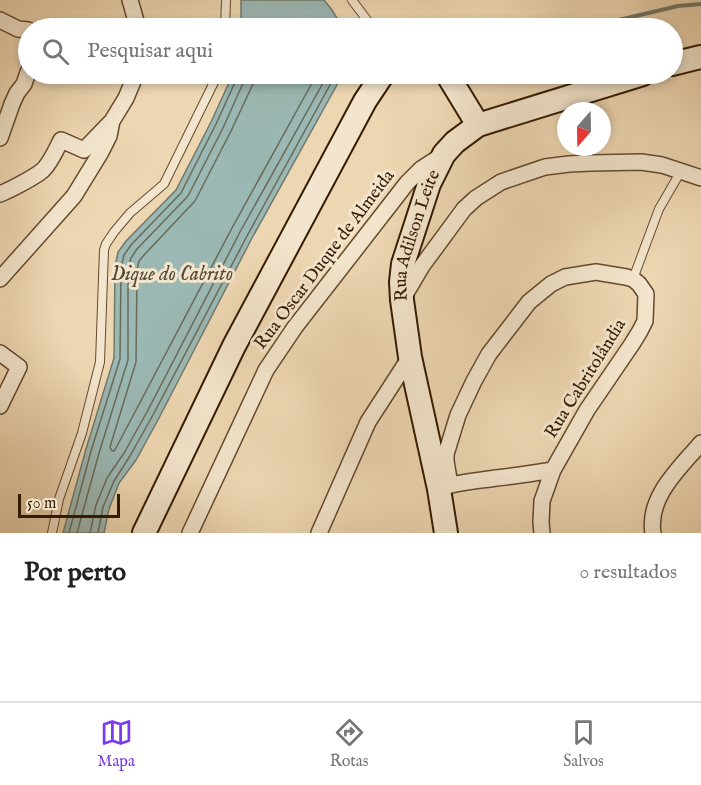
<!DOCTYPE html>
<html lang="pt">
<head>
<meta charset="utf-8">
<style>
	body { margin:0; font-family:"IM FELL English",serif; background:#f6f6f6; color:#222 }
	.compass { position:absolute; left:557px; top:102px; width:54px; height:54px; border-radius:50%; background:#fff; box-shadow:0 3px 9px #0003; rotate:200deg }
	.scale { position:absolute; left:18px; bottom:15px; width:102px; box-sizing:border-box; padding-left:6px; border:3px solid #351b00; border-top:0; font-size:16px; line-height:21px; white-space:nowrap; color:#351b00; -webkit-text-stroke:4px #f3e5cd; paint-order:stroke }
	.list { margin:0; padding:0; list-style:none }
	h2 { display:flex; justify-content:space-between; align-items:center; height:78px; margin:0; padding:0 24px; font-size:26px }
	h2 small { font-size:20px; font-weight:400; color:#767676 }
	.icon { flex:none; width:33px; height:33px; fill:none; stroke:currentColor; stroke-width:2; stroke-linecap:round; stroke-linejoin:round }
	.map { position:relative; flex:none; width:701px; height:533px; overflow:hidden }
	.search { position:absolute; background:#fff; box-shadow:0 3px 9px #0003; left:18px; right:18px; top:18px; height:66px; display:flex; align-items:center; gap:15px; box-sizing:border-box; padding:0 21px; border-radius:33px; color:#767676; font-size:22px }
	.sheet { height:168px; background:#fff }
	nav { display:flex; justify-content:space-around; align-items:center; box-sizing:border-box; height:84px; border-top:2px solid #e0e0e0; background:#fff; font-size:16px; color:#767676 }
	nav a { display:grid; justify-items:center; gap:3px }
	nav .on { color:#7c3aed }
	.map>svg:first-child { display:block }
	.water { fill:#9bb8b4; stroke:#72796c; stroke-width:1.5 }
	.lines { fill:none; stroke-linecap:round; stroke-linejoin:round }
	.shore { stroke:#686a5a; stroke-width:1.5 }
	.stream { stroke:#72796c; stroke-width:4 }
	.lane-casing { stroke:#634a2c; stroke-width:10 }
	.street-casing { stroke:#634a2c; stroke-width:18 }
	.secondary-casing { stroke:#351b00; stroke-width:26 }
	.lane { stroke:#f3e5cd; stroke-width:8 }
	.street { stroke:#f3e5cd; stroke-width:15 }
	.secondary { stroke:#f3e5cd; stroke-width:22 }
	.labels { text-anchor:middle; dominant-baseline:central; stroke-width:6; stroke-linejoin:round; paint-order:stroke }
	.street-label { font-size:18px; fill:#351b00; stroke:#f3e5cd }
	.water-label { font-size:20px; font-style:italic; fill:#544a36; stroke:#f3e5cd }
</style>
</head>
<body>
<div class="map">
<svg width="701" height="533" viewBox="0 0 701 533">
	<rect width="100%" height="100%" fill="#edd7b2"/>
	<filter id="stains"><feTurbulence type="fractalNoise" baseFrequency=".00333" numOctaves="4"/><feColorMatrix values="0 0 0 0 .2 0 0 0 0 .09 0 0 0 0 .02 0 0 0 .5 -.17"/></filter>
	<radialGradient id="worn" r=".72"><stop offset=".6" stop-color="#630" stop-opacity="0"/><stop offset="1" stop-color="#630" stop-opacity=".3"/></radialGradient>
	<path class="water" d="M241,0H324L332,10L343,28H241Z
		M233,74H343L252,238L159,418L136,460L119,483L109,509L104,533H63L86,449L114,358L115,267L118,252L126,241L176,190L211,122Z"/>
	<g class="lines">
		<path class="shore" d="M254,74L253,84L231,131L195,201L144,255L139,261L137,270L136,362L110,447L112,451H114L116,448L232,228L317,74
			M69,533L91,451L120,359L121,268L124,255L131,245L181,193L216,124L237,78L238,74
			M77,533L99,453L128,360V269L131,258L137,249L188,196L223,128L244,81L245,74
			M90,533L96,505L107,478L124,453L147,412L240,232L328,74
			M98,533L103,507L114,481L130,456L153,415L247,236L336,74"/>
		<path class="stream" d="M585,28L678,6L701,4"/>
		<g class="lane-casing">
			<path id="lane" d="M352,0L373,28
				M225,28L226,0
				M633,279L659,209L681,171
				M52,533L59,499L82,433L100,362L104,250L106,244L114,232L130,213L164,184L218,74"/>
		</g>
		<g class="street-casing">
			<path id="street" d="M130,0L138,28
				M0,20L18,29L28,30
				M0,138L12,104L17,93L24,84L28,72
				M0,194C10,190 35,177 43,170C51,162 56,150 61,140L84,150L110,123
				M0,279L74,196L101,152L109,136L112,121L126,98L136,74
				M402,300L422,266L464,209L476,198L501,182L545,167L569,164L591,163L641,162L662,165L701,178
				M0,353L19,367L0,406
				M450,485L446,461V454L458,415L474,381L489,354L529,302L551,284L565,277L596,272L626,277L633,279L639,284L646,294L645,321L640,331L632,344L587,410L553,470L542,501L541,522L542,533
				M440,488C459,482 477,481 496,478C515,476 534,473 553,470
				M190,533L266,370L295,327L407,183L421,169L441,156
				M319,533L368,422L410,357
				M653,533C647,497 680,468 701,443"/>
		</g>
		<g class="secondary-casing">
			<g id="secondary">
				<path d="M672,64L701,57"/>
				<path d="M447,74L478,125"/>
				<path d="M144,533L234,346L365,101L383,74"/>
				<path id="s1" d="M446,533L439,489L410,357L402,300L401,282L403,264L429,184L444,154L455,142L478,125L643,74"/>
			</g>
		</g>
		<use href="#lane" class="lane"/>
		<use href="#street" class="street"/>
		<use href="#secondary" class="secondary"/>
	</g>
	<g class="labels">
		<g class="street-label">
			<text stroke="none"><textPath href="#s1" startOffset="304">Rua Adilson Leite</textPath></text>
			<text transform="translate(325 260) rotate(-53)">Rua Oscar Duque de Almeida</text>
			<text transform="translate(586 379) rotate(-58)">Rua Cabritolândia</text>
		</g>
		<g class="water-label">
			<text x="172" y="274">Dique do Cabrito</text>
		</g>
	</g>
	<rect width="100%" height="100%" filter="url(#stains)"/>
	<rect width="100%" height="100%" fill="url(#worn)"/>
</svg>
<svg class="compass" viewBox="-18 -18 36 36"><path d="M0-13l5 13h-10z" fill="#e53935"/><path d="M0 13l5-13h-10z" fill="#767676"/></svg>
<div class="scale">50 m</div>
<div class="search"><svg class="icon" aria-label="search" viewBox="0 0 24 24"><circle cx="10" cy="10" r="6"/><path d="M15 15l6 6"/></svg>Pesquisar aqui</div>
</div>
<section class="sheet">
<h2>Por perto<small>0 resultados</small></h2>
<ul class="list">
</ul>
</section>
<nav>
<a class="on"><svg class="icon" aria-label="map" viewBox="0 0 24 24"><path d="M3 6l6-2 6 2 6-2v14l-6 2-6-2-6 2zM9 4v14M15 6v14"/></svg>Mapa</a>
<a><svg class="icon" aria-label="directions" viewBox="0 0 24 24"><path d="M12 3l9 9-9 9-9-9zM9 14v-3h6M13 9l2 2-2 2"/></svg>Rotas</a>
<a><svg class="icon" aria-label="saved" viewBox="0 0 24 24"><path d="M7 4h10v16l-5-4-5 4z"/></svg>Salvos</a>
</nav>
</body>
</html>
